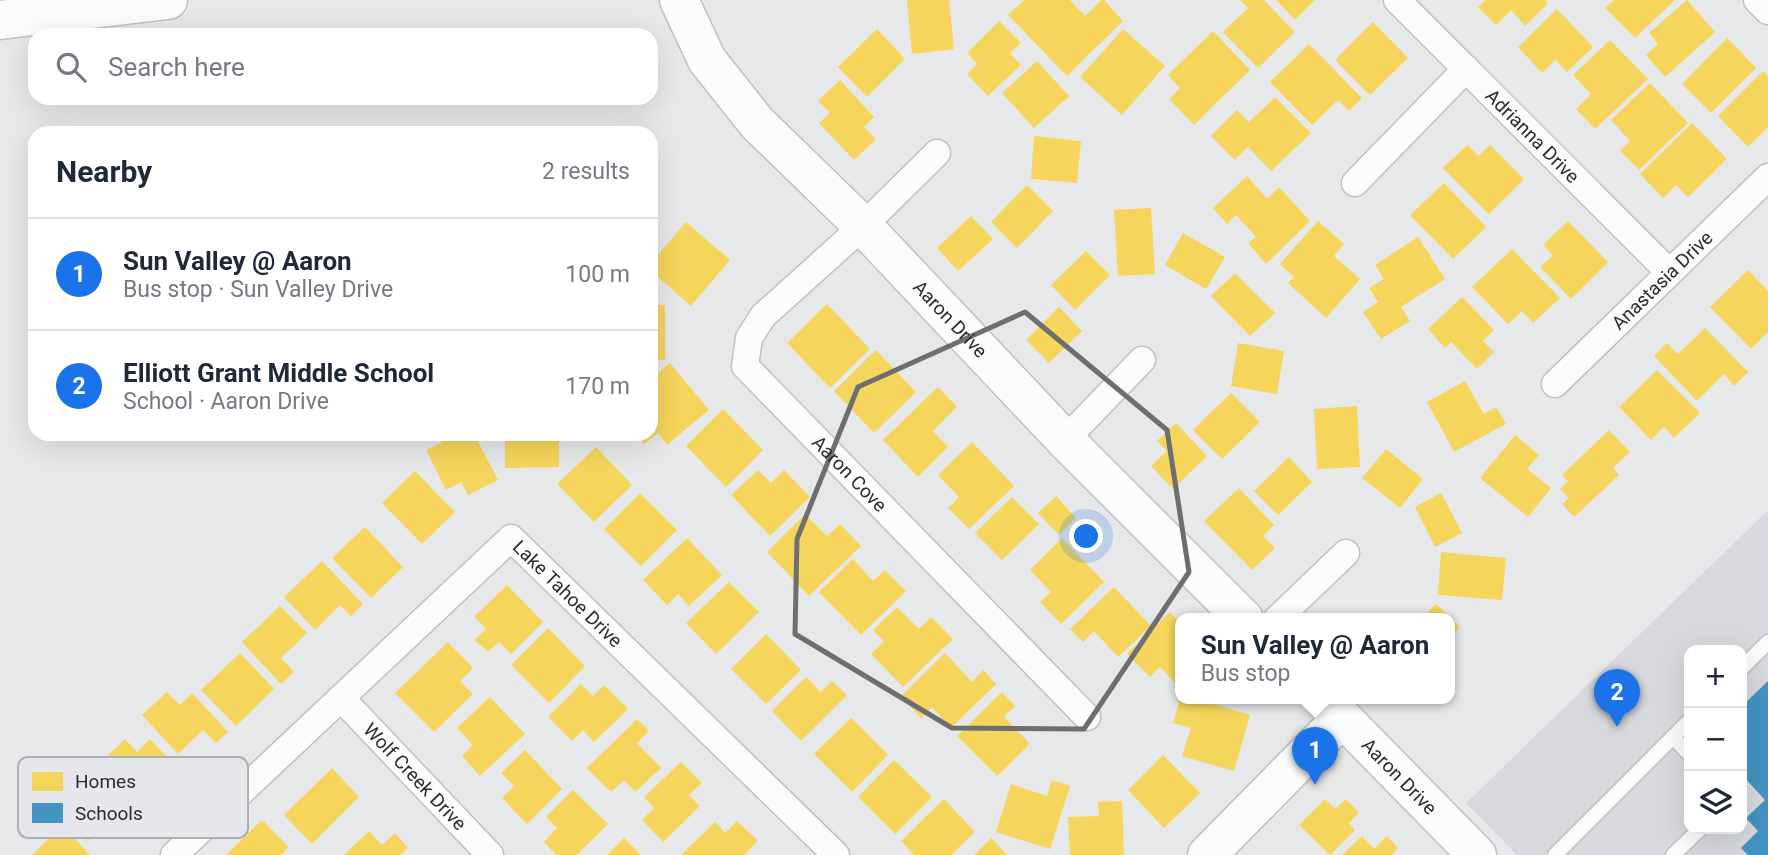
<!DOCTYPE html>
<html lang="en">
<head>
<meta charset="utf-8">
<style>
	body { margin:0; font-family:Roboto,sans-serif; background:#f2f2f3; color:#1f2937 }
	.controls { position:absolute; right:21px; bottom:21px; display:grid; overflow:hidden; border-radius:14px; box-shadow:0 7px 28px #0002 }
	.controls button { width:63px; height:63px; display:grid; place-items:center; padding:0; border:0; border-bottom:2px solid #e0e1e3; background:#fff; color:#1f2937; font:35px sans-serif }
	.you { position:absolute; left:1087px; top:537px; width:24px; height:24px; margin:-18px; border:5px solid #fff; border-radius:50%; background:#1a73e8; box-shadow:0 0 0 10px #1a73e833 }
	.badge { display:grid; place-items:center; width:46px; height:46px; border-radius:50%; background:#1a73e8; color:#fff; font-size:23px; font-weight:700 }
	.pin { position:absolute; translate:-50% -58px; filter:drop-shadow(0 2px 4px #0008) }
	.pin::after { content:''; position:absolute; top:37px; width:24px; height:21px; background:inherit; clip-path:polygon(0 0,100% 0,50% 100%) }
	.popup { position:absolute; left:1175px; top:613px; width:280px; height:91px; box-sizing:border-box; display:grid; place-content:center; border-radius:14px; background:#fff; filter:drop-shadow(0 2px 5px #0005); font-size:23px; white-space:nowrap; color:#747a83 }
	.popup b { font-size:26px; color:#1f2937 }
	.popup::after { content:''; position:absolute; left:50%; top:100%; margin-left:-14px; border:14px solid transparent; border-top-color:#fff }
	.list { margin:0; padding:0; list-style:none }
	h2 { display:flex; justify-content:space-between; align-items:center; height:91px; margin:0; padding:0 28px; font-size:30px }
	h2 small { font-size:23px; font-weight:400; color:#747a83 }
	.list li { display:grid; grid-template-columns:46px 1fr auto; gap:21px; align-items:center; box-sizing:border-box; height:112px; padding:0 28px; border-top:2px solid #e0e1e3 }
	.list b { display:block; font-size:26px; white-space:nowrap }
	.list p { margin:0; font-size:23px; white-space:nowrap; color:#747a83 }
	.list em { font-size:23px; font-style:normal; color:#747a83 }
	.icon { flex:none; width:38px; height:38px; fill:none; stroke:currentColor; stroke-width:2; stroke-linecap:round; stroke-linejoin:round }
	.map { position:relative; flex:none; width:1768px; height:855px; overflow:hidden }
	.search { position:absolute; background:#fff; box-shadow:0 7px 28px #0002; left:28px; top:28px; width:630px; height:77px; display:flex; align-items:center; gap:18px; box-sizing:border-box; padding:0 24px; border-radius:21px; color:#747a83; font-size:26px }
	.panel { position:absolute; background:#fff; box-shadow:0 7px 28px #0002; left:28px; top:126px; width:630px; height:315px; border-radius:21px }
	.map>svg:first-child { display:block }
	.built { fill:#d7d9df; fill-rule:evenodd }
	.homes { fill:#f6d55c }
	.schools { fill:#4393c3 }
	.lines { fill:none; stroke-linecap:round; stroke-linejoin:round }
	.lane-casing { stroke:#bfc0c1; stroke-width:17 }
	.street-casing { stroke:#bfc0c1; stroke-width:29 }
	.secondary-casing { stroke:#bfc0c1; stroke-width:41 }
	.lane { stroke:#fbfcfc; stroke-width:14 }
	.street { stroke:#fbfcfc; stroke-width:26 }
	.secondary { stroke:#fbfcfc; stroke-width:38 }
	.marked { fill:none; stroke:#6d6e6f; stroke-width:5; stroke-linejoin:round }
	.labels { text-anchor:middle; dominant-baseline:central; stroke-width:7; stroke-linejoin:round; paint-order:stroke }
	.street-label { font-size:19px; fill:#2c2c2e; stroke:#e6e7ea }
	.key { fill:#e6e7ea; stroke:#aeafb2; stroke-width:2 }
	.key-label { font-size:19px; fill:#2c2c2e }
</style>
</head>
<body>
<div class="map">
<svg width="1768" height="855" viewBox="0 0 1768 855">
	<rect width="100%" height="100%" fill="#e7e8e9"/>
	<path class="built" d="M1768,510V855H1517L1466,803ZM1689,650H1742V829H1689Z"/>
	<path class="homes" d="M907,0H949L954,49L912,54Z
		M1024,0H1070L1085,16L1101,0H1104L1123,21L1067,76L1008,15Z
		M1240,0H1264L1295,32L1258,68L1223,32L1248,8Z
		M1276,0H1315L1295,20Z
		M1485,0H1545L1548,3L1525,26L1511,10L1496,25L1478,7Z
		M1614,0H1675L1635,38L1605,8Z
		M1687,0L1715,32L1665,77L1646,55L1658,44L1649,33Z
		M1557,9L1593,47L1567,72L1555,60L1542,73L1518,47Z
		M999,21L1021,43L1010,53L1021,65L988,96L967,74L977,64L967,53Z
		M1373,22L1408,58L1370,95L1335,60Z
		M877,29L905,59L867,97L838,67Z
		M1123,29L1165,66L1122,115L1080,77Z
		M1213,31L1250,70L1194,125L1169,99L1180,88L1168,75Z
		M1727,38L1756,68L1711,113L1682,84Z
		M1610,40L1648,79L1595,129L1576,109L1591,94L1573,75Z
		M1309,44L1362,98L1349,111L1338,100L1312,125L1270,82Z
		M1037,61L1069,96L1034,128L1002,93Z
		M1763,71L1768,76V127L1748,147L1718,116Z
		M840,80L874,117L864,127L876,139L854,160L819,123L830,113L818,101Z
		M1650,83L1688,123L1639,170L1620,151L1630,141L1611,120Z
		M1275,97L1311,133L1271,171L1248,147L1235,160L1211,136L1237,110L1249,122Z
		M1692,123L1727,159L1688,197L1676,185L1663,198L1640,174Z
		M1034,136L1081,141L1077,183L1031,179Z
		M1467,145L1479,156L1490,145L1524,179L1489,214L1443,168Z
		M1247,176L1267,199L1279,187L1310,221L1266,264L1248,243L1256,237L1236,215L1227,224L1213,208Z
		M1444,183L1486,227L1453,259L1410,215Z
		M1027,185L1053,211L1017,248L991,222Z
		M1151,208L1155,274L1118,276L1114,210Z
		M971,216L993,239L958,271L937,248Z
		M1318,221L1344,244L1334,256L1360,279L1326,318L1288,283L1294,277L1280,264Z
		M1568,221L1608,262L1571,299L1540,267L1553,255L1543,245Z
		M686,222L730,260L691,306L651,271V263Z
		M1183,233L1225,257L1206,289L1165,265Z
		M1418,237L1445,279L1401,307L1410,321L1381,339L1363,312L1378,302L1369,288L1384,279L1375,265Z
		M1512,249L1560,298L1533,323L1522,311L1508,324L1472,287Z
		M1086,251L1110,275L1075,310L1051,285Z
		M1748,270L1768,291V332L1751,349L1710,307Z
		M1235,273L1275,313L1250,336L1211,296Z
		M1462,297L1494,330L1483,341L1494,352L1477,369L1451,342L1445,348L1428,329Z
		M827,304L870,349L830,388L787,343Z
		M651,305H665V360H651Z
		M1059,307L1082,331L1049,363L1026,340Z
		M1705,328L1748,372L1734,386L1724,374L1697,401L1654,356L1667,343L1678,354Z
		M1238,343L1284,351L1277,394L1231,386Z
		M876,350L916,392L874,433L834,391Z
		M670,363L709,410L667,445L658,433L644,444L635,434H651V379Z
		M1657,370L1700,413L1674,438L1664,427L1651,440L1619,407Z
		M1465,381L1484,414L1496,407L1506,424L1454,452L1427,402Z
		M938,387L957,407L933,431L948,447L918,477L883,440Z
		M1231,393L1260,422L1222,459L1193,430Z
		M1357,406L1360,467L1317,469L1314,409Z
		M723,409L763,450L726,487L686,446Z
		M1176,423L1207,456L1173,489L1151,466L1167,451L1157,441Z
		M1609,430L1630,452L1613,468L1619,475L1574,517L1562,504L1569,498L1560,489L1568,481L1562,475Z
		M457,434H474L498,480L468,495L461,482L446,490L426,450Z
		M505,434H559V467L505,468Z
		M1515,435L1539,455L1527,469L1551,488L1528,517L1480,478Z
		M972,442L1014,486L969,529L948,508L959,497L938,475Z
		M596,447L632,485L594,522L557,484Z
		M1386,449L1423,479L1400,508L1362,478Z
		M1289,457L1312,482L1278,515L1254,491Z
		M758,470L771,483L784,470L810,497L770,536L731,495Z
		M415,471L455,512L422,544L382,503Z
		M1239,488L1274,525L1263,536L1275,548L1252,570L1204,521Z
		M640,493L677,530L641,566L604,529Z
		M1441,493L1462,533L1435,547L1415,507Z
		M1056,496L1076,518L1059,535L1038,513Z
		M1012,497L1039,524L1002,560L975,533Z
		M805,514L827,536L840,524L861,546L809,596L767,552Z
		M365,527L403,567L371,598L332,558Z
		M687,538L722,575L689,606L678,594L667,605L643,580Z
		M1062,538L1104,582L1061,624L1040,602L1051,592L1030,570Z
		M1441,552L1506,558L1502,600L1438,595Z
		M853,559L873,581L885,570L906,591L861,635L819,592Z
		M322,561L363,604L351,616L340,605L315,630L284,597Z
		M729,582L759,612L716,654L686,623Z
		M507,585L543,622L511,654L499,642L488,652L475,640L486,629L474,617Z
		M1114,587L1151,626L1118,657L1094,631L1083,642L1070,629Z
		M1436,604L1460,627L1450,638V619H1421Z
		M280,606L307,633L281,658L294,672L281,684L242,642Z
		M897,607L919,629L931,617L953,639L903,687L871,654L884,641L873,630Z
		M1170,612L1180,623V688L1160,667L1150,677L1127,654Z
		M548,628L585,666L549,703L511,665Z
		M766,634L801,670L766,704L731,669Z
		M448,642L473,668L460,681L473,694L434,732L395,693Z
		M240,653L274,689L236,726L201,690Z
		M945,653L972,682L983,670L996,684L951,728L932,707L921,718L901,696Z
		M806,677L821,692L832,681L847,695L801,741L772,711Z
		M581,684L593,696L604,685L628,709L594,742L583,730L572,741L548,717Z
		M167,692L180,705L192,693L228,732L216,743L203,730L178,754L142,715Z
		M1002,692L1015,706L1004,717L1030,744L997,776L957,736Z
		M490,697L525,734L480,776L462,756L473,745L457,728Z
		M1180,699H1197L1250,715L1234,771L1182,756L1191,728L1173,723Z
		M851,718L888,755L852,792L814,754Z
		M637,719L649,731L637,743L661,768L635,792L624,780L611,792L587,768Z
		M125,739L137,752L150,739L173,764L147,789L159,801L146,814L99,764Z
		M525,750L562,789L527,824L502,798L514,786L501,773Z
		M1163,755L1200,793L1164,828L1128,790Z
		M894,760L932,797L895,834L858,797Z
		M681,762L702,783L689,795L700,806L663,842L642,820L654,808L644,797Z
		M332,768L359,797L312,844L284,815Z
		M103,778L140,817L127,830L114,817L88,841L64,815Z
		M1052,780L1070,786L1050,849L996,832L1011,784L1047,796Z
		M573,790L608,824L577,855H557L544,842L557,828L546,817Z
		M944,799L975,832L951,855H914L901,841Z
		M1325,799L1335,809L1346,799L1359,813L1349,823L1355,830L1330,855L1299,825Z
		M1122,801L1124,855H1070L1068,817L1099,816L1098,802Z
		M262,820L289,847L281,855H226Z
		M737,821L758,841L744,855H681L715,822L725,833Z
		M62,826L90,855H32Z
		M369,831L382,845L395,833L408,848L400,855H344Z
		M1362,836L1374,849L1387,836L1398,848L1392,855H1342Z
		M624,838L641,855H607Z
		M991,838L1007,855H974Z"/>
	<path class="schools" d="M1768,681V855H1748L1741,848L1758,831L1746,818L1765,800L1742,775V719L1744,717L1742,706Z"/>
	<g class="lines">
		<g class="lane-casing">
			<path id="lane" d="M1742,668L1768,642
				M1673,737L1689,754
				M1555,855L1689,721
				M1673,855L1700,829"/>
		</g>
		<g class="street-casing">
			<g id="street">
				<path id="s1" d="M1397,0L1669,272"/>
				<path d="M1757,0L1768,11"/>
				<path id="s2" d="M937,153L863,226L763,316L749,338L745,366L1087,717"/>
				<path d="M1355,183L1466,69"/>
				<path id="s3" d="M1555,384L1768,177"/>
				<path d="M1065,440L1142,360"/>
				<path d="M1277,619L1346,553"/>
				<path id="s4" d="M341,698L490,855"/>
				<path id="s5" d="M174,855L511,538L836,855"/>
			</g>
		</g>
		<g class="secondary-casing">
			<g id="secondary">
				<path id="s6" d="M679,0L707,60L757,123L863,226L1065,440L1244,619"/>
				<path d="M0,20L168,0"/>
				<path id="s7" d="M1324,699L1477,855"/>
				<path d="M1207,855L1342,718"/>
			</g>
		</g>
		<use href="#lane" class="lane"/>
		<use href="#street" class="street"/>
		<use href="#secondary" class="secondary"/>
	</g>
	<path class="marked" d="M1025,312L1167,430L1189,572L1084,729L952,728L795,634L797,539L858,387Z"/>
	<g class="labels">
		<g class="street-label">
			<text stroke="none"><textPath href="#s1" startOffset="192">Adrianna Drive</textPath></text>
			<text stroke="none"><textPath href="#s3" startOffset="149">Anastasia Drive</textPath></text>
			<text stroke="none"><textPath href="#s6" startOffset="422">Aaron Drive</textPath></text>
			<text stroke="none"><textPath href="#s2" startOffset="443">Aaron Cove</textPath></text>
			<text stroke="none"><textPath href="#s5" startOffset="542">Lake Tahoe Drive</textPath></text>
			<text stroke="none"><textPath href="#s4" startOffset="108">Wolf Creek Drive</textPath></text>
			<text stroke="none"><textPath href="#s7" startOffset="108">Aaron Drive</textPath></text>
		</g>
	</g>
	<rect x="18" y="757" width="230" height="81" rx="10" class="key"/>
	<rect x="32" y="772" width="31" height="19" fill="#f6d55c"/>
	<rect x="32" y="803" width="31" height="20" fill="#4393c3"/>
	<g class="key-label">
		<text x="75" y="788">Homes</text>
		<text x="75" y="820">Schools</text>
	</g>
</svg>
<div class="controls">
<button>+</button>
<button>−</button>
<button><svg class="icon" aria-label="layers" viewBox="0 0 24 24"><path d="M12 4l9 5-9 5-9-5zM3 14l9 5 9-5"/></svg></button>
</div>
<div class="you"></div>
<div class="pin badge" style="left:1315px;top:785px">1</div>
<div class="popup"><b>Sun Valley @ Aaron</b>Bus stop</div>
<div class="pin badge" style="left:1617px;top:727px">2</div>
<div class="search"><svg class="icon" aria-label="search" viewBox="0 0 24 24"><circle cx="10" cy="10" r="6"/><path d="M15 15l6 6"/></svg>Search here</div>
<section class="panel">
<h2>Nearby<small>2 results</small></h2>
<ul class="list">
<li><span class="badge">1</span><div><b>Sun Valley @ Aaron</b><p>Bus stop · Sun Valley Drive</p></div><em>100 m</em></li>
<li><span class="badge">2</span><div><b>Elliott Grant Middle School</b><p>School · Aaron Drive</p></div><em>170 m</em></li>
</ul>
</section>
</div>
</body>
</html>
